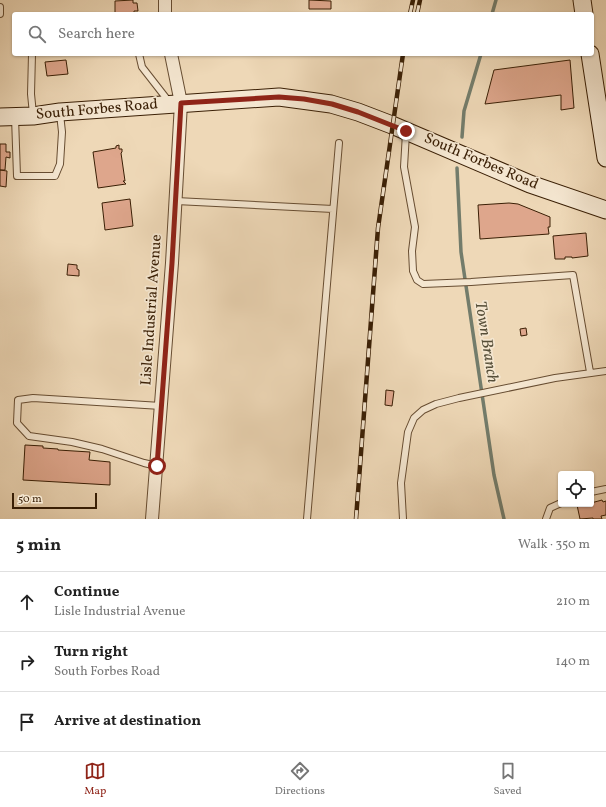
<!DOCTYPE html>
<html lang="en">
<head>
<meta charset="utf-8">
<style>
	body { margin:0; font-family:Vollkorn,serif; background:#f6f6f6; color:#222 }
	.controls { position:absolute; right:12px; bottom:12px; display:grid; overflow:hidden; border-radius:4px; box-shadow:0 1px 3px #0004 }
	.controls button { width:36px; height:36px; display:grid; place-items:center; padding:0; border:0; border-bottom:1px solid #e0e0e0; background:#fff; color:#222; font:20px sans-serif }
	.scale { position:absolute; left:12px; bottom:10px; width:85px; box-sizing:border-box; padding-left:4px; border:2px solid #3a1f05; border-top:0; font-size:11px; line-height:14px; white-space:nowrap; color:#3a1f05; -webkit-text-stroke:3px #f4e6d0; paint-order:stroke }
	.stop { position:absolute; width:12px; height:12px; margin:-9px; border:3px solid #8f2418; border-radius:50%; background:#fff }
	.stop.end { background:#8f2418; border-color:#fff; box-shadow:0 1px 4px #0008 }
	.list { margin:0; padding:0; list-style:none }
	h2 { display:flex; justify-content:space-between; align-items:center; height:52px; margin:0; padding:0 16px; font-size:17px }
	h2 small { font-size:13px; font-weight:400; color:#767676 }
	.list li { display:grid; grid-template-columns:26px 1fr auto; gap:12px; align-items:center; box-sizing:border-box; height:60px; padding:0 16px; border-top:1px solid #e0e0e0 }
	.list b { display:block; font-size:15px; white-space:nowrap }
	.list p { margin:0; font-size:13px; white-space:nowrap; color:#767676 }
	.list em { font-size:13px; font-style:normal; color:#767676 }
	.icon { flex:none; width:22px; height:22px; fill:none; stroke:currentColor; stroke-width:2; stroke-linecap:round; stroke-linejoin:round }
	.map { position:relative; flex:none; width:606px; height:519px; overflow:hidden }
	.search { position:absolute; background:#fff; box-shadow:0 1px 3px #0004; left:12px; right:12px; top:12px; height:44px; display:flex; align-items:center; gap:10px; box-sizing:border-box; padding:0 14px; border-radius:4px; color:#767676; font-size:15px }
	.sheet { height:232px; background:#fff }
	nav { display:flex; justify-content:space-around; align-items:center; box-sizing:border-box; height:56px; border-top:1px solid #e0e0e0; background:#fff; font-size:11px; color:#767676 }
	nav a { display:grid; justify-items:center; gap:2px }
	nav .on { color:#8f2418 }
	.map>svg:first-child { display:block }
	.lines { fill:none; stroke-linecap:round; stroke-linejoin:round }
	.stream { stroke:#737c6b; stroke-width:3.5 }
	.building { fill:#dea68c; stroke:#3a1f05 }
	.lane-casing { stroke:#674d32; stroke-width:8 }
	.street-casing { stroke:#674d32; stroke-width:14 }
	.secondary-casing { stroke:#3a1f05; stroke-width:19 }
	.lane { stroke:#f4e6d0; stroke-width:6 }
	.street { stroke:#f4e6d0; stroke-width:12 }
	.secondary { stroke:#f4e6d0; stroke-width:17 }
	.rail-casing { stroke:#3a1f05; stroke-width:4.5 }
	.rail { stroke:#f4e6d0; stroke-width:3; stroke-dasharray:9; stroke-linecap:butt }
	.route { stroke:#8f2418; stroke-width:5 }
	.labels { text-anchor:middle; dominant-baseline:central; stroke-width:3.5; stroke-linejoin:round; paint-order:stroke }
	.street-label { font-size:15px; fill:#3a1f05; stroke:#f4e6d0 }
	.water-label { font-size:16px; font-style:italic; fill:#564e38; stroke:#f4e6d0 }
</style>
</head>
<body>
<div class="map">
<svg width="606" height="519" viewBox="0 0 606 519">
	<rect width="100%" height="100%" fill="#eed8b7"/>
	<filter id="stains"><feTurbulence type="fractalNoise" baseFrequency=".005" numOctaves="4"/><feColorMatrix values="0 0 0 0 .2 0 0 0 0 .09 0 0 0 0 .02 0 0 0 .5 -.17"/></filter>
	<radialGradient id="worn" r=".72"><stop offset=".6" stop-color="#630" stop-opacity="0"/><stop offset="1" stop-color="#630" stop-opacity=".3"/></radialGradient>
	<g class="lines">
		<path class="stream" d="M492,14L496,0
			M462,137L464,111L481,54
			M457,168L461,252L494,475L504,519"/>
	</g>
	<path class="building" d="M133,0V3H137L138,11H134V14H115V1Z
		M309,0L331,1V9H309Z
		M66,60L68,74L47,76L45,62Z
		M570,60L574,108L561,110V95L485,104L494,70Z
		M0,144H6V152H10V158L6,157L5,170H0Z
		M119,145V149H122V152L121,153L125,181H123L126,184L98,188L93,152L116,148V146Z
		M0,170L7,171L6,187L0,186Z
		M130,199L133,226L105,230L102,203Z
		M509,203L518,204L550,217V227H548L549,234L480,239L478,205Z
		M586,233L588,256L572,258V257H565V259H555L553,236Z
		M68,264L77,265V269L79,270V276L67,275Z
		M526,328L527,335L521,336L520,329Z
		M386,390L394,391L392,406L385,405Z
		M25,445L43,446V448L58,449V450L90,452L89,460L110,462V485L23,480Z
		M602,500L603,502L606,501V515L601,516L602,519H593V518L580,519L577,505L591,504V503Z"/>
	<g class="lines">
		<g class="lane-casing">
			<path id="lane" d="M0,14V7
				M32,54L31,94L33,114
				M139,54L142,67L170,103
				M15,117L17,176H55L60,164L62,132L60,114
				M406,133L404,167L415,227L412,251L413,271L417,280L423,284L471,282L573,275L590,372
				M176,201L333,209
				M157,466L144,463L102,449L72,442L29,436L17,423L18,400L33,398L161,406
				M591,492L606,489
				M307,519L339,143
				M403,519L401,483L408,432L414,418L423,410L436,404L459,398L555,378L606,371
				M546,519L550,508L561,503"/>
		</g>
		<g class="street-casing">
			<path id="street" d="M165,14V0
				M152,519L172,263L181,103L171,54"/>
		</g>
		<g class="secondary-casing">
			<path id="secondary" d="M582,0L584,14
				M590,54L606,158
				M0,117L33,116L60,112L279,97L331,104L358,112L392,125L530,184L606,210"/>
		</g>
		<use href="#lane" class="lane"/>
		<use href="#street" class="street"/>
		<use href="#secondary" class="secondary"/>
		<g class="rail-casing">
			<path id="rail" d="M410,14L413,0
				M417,14L420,0
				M356,519L378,228L403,54"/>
		</g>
		<use href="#rail" class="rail"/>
	</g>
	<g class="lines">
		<path class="route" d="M157,466L172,263L181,103L279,97L304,99L332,104L358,112L406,131"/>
	</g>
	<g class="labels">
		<g class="street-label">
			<text transform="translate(97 110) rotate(-5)">South Forbes Road</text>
			<text transform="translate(481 162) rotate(23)">South Forbes Road</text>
			<text transform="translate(152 310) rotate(-86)">Lisle Industrial Avenue</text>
		</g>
		<g class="water-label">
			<text transform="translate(486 342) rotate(81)">Town Branch</text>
		</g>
	</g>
	<rect width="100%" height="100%" filter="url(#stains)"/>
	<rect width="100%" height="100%" fill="url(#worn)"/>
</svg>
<div class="controls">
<button><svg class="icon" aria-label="locate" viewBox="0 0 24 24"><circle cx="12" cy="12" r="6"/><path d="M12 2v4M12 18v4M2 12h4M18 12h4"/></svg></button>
</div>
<div class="scale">50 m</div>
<div class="stop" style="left:157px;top:466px"></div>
<div class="stop end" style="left:406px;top:131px"></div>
<div class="search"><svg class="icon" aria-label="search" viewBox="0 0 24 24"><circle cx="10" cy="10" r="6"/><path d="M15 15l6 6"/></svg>Search here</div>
</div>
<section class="sheet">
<h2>5 min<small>Walk · 350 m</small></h2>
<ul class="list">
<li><svg class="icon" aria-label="ahead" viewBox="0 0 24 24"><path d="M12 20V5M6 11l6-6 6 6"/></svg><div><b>Continue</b><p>Lisle Industrial Avenue</p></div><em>210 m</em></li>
<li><svg class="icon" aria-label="right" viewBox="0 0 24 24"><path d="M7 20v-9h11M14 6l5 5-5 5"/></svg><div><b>Turn right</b><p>South Forbes Road</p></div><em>140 m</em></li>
<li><svg class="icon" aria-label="arrive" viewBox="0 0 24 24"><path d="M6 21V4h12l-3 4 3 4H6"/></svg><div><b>Arrive at destination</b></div></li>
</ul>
</section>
<nav>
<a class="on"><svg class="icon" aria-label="map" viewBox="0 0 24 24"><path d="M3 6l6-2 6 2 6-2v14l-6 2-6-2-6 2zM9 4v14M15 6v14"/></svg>Map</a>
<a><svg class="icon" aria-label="directions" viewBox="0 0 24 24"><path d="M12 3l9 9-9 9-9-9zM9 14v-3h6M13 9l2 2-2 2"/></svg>Directions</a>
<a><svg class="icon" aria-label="saved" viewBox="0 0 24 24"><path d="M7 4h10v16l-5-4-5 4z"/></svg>Saved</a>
</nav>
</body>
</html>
